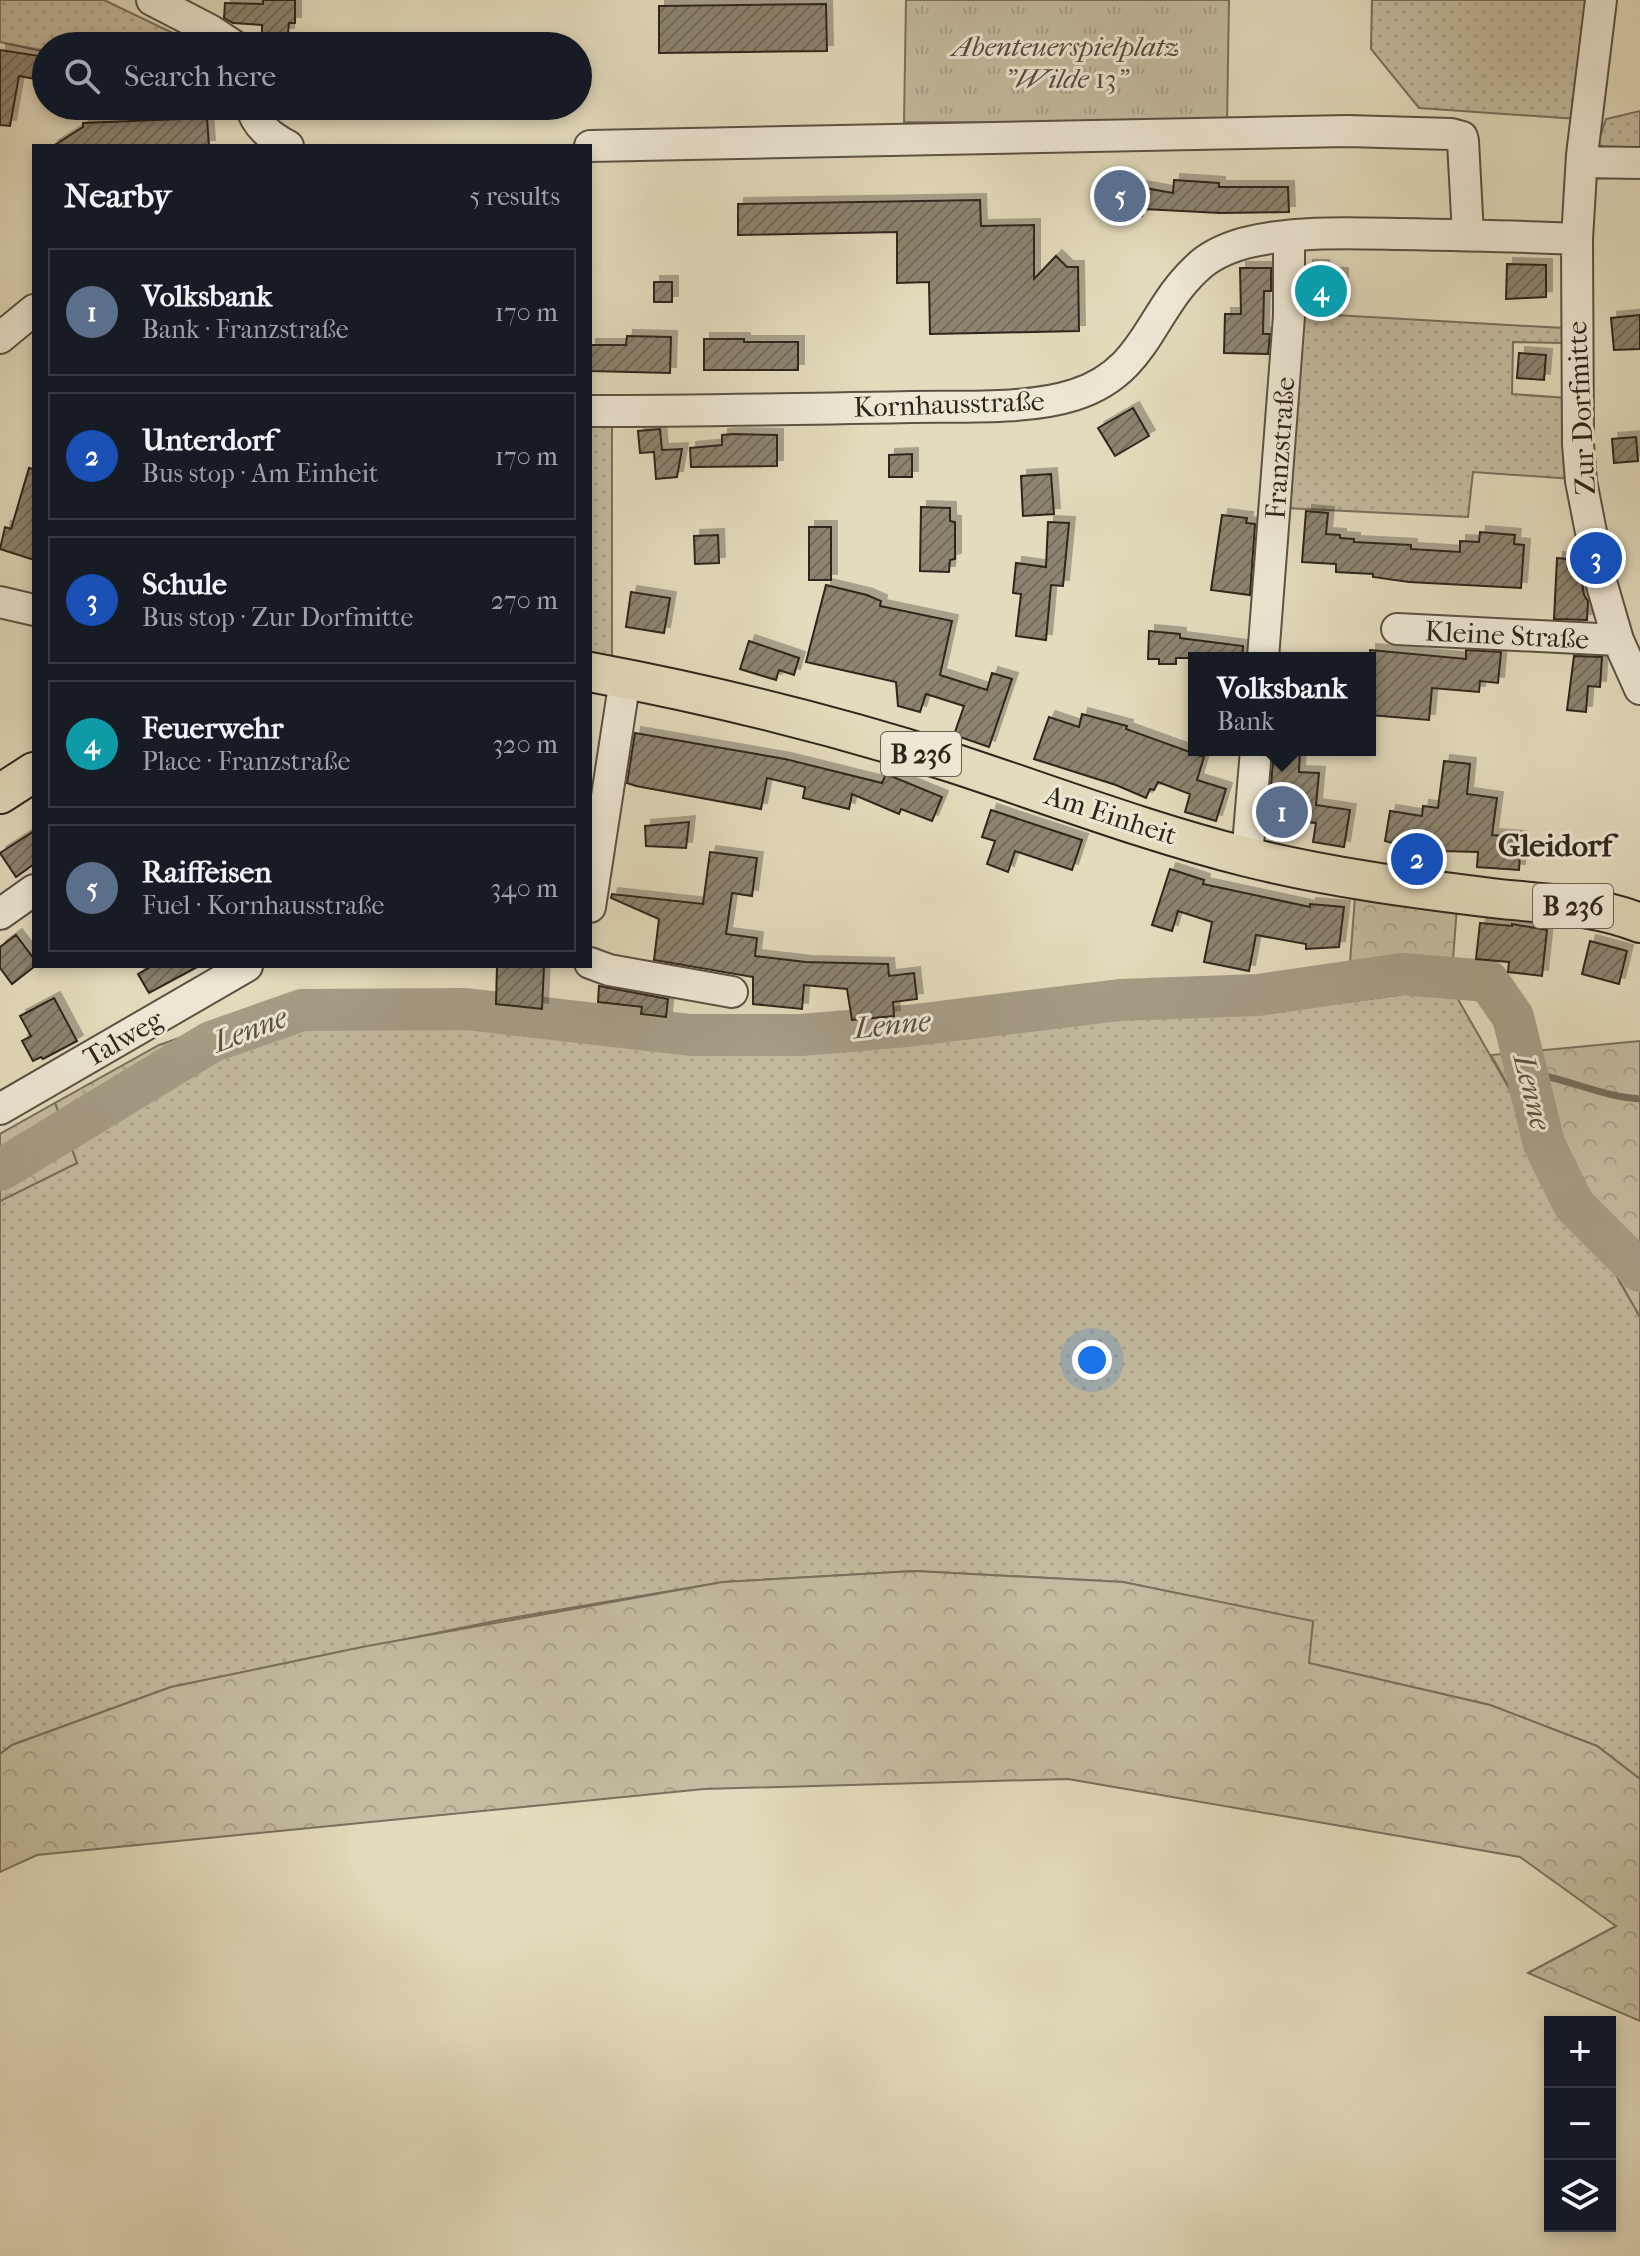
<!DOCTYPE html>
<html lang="en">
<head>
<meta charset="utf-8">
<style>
	body { margin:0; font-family:"IM FELL French Canon",serif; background:#242831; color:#f1f3f6 }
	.controls { position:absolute; right:24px; bottom:24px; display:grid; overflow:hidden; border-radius:0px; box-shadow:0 4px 12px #0003 }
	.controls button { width:72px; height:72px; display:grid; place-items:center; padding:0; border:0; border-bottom:2px solid #363941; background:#171b24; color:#f1f3f6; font:40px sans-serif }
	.you { position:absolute; left:1092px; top:1360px; width:28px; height:28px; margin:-20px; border:6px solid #fff; border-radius:50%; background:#1a73e8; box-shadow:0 0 0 12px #1a73e833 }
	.badge { display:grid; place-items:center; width:52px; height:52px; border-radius:50%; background:#2563eb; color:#fff; font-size:26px; font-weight:700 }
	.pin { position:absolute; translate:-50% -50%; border:4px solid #fff; box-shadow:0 2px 8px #0006 }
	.popup { position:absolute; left:1188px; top:652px; width:188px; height:104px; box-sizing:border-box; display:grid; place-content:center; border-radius:0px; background:#171b24; filter:drop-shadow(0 2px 6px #0005); font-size:26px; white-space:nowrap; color:#9ea1a6 }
	.popup b { font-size:30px; color:#f1f3f6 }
	.popup::after { content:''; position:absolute; left:50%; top:100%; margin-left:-16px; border:16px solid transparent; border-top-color:#171b24 }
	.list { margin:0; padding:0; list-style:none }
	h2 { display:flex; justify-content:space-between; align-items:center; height:104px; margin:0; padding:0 32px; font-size:34px }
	h2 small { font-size:26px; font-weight:400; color:#9ea1a6 }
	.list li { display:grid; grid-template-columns:52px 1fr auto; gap:24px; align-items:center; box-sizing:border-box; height:128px; margin:0 16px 16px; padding:0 16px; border:2px solid #363941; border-radius:0px }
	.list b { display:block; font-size:30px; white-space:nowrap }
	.list p { margin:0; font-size:26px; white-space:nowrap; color:#9ea1a6 }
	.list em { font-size:26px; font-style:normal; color:#9ea1a6 }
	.icon { flex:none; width:44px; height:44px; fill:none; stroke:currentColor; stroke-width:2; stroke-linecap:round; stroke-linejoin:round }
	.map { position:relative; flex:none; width:1640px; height:2256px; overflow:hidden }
	.search { position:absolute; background:#171b24; box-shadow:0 4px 12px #0003; left:32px; top:32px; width:560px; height:88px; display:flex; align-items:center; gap:20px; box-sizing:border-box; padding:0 28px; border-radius:44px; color:#9ea1a6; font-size:30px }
	.panel { position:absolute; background:#171b24; box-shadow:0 4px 12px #0003; left:32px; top:144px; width:560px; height:824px; border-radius:0px }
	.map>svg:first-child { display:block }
	.grass { fill:url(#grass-dots); stroke:#79705e; stroke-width:2 }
	.forest { fill:url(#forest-crowns); stroke:#79705e; stroke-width:2 }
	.park { fill:url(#park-tufts); stroke:#79705e; stroke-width:2 }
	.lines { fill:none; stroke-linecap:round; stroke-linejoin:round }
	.stream { stroke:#756d5b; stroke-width:7 }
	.river { stroke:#a59d86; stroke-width:42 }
	.building { fill:url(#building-hatch); stroke:#2e251a; stroke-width:2; filter:url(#shadow) }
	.minor-casing { stroke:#5b5243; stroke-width:34 }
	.major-casing { stroke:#2e251a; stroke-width:42 }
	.minor { stroke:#ede8d4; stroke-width:30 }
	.major { stroke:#e3dbbd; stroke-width:38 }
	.labels { text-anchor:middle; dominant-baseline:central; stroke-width:6; stroke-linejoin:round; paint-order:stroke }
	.shield { fill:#ede8d4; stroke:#676052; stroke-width:2 }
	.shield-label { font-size:26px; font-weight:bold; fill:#2e251a }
	.park-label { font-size:28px; font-style:italic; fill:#544b3c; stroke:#ede8d4 }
	.street-label { font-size:28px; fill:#2e251a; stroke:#ede8d4 }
	.water-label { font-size:30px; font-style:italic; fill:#584f40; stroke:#ede8d4 }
	.quarter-label { font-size:32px; font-weight:bold; fill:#2e251a; stroke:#ede8d4 }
</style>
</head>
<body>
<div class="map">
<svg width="1640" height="2256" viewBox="0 0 1640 2256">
	<defs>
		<pattern id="grass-dots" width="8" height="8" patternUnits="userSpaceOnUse" patternTransform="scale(2)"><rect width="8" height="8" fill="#c4bca1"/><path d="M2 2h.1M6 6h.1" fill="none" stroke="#a9a18a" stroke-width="1.8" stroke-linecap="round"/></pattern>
		<pattern id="forest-crowns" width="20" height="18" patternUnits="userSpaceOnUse" patternTransform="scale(2)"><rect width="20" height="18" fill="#c4bca1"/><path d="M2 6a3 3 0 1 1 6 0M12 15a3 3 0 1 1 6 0" fill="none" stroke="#a9a18a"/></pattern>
		<pattern id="park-tufts" width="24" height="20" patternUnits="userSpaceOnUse" patternTransform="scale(2)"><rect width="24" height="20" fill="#c4bca1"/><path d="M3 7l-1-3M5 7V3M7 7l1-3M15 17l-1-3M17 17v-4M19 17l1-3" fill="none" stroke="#a9a18a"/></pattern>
		<pattern id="building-hatch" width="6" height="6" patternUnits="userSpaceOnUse" patternTransform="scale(2)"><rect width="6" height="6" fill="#8c846f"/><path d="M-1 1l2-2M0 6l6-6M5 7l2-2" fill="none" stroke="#736c5a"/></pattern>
		<filter id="shadow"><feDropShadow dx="6" dy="-6" stdDeviation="0" flood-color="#0004"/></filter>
	</defs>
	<rect width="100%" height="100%" fill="#e3dbbd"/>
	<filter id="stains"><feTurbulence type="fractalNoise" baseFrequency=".0025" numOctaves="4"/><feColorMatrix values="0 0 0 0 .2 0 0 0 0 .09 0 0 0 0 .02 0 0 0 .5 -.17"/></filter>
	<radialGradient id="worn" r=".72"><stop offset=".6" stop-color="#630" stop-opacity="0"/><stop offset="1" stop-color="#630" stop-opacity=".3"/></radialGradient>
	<path class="grass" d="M0,0H104L200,46H46V52L0,42Z
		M1372,0H1588L1577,119L1419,108L1371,49Z
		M1640,111V154L1597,145L1606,119Z
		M1300,313L1563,328L1562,343L1513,342L1512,394L1567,398L1572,479L1473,472L1468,517L1285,508Z
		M590,423H612V656L590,654Z
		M1451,987L1640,1317V1779L1597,1746L1490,1705L1308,1663L1313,1622L1123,1582L915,1571L723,1582L500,1620L171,1687L12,1745L0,1754V1201L77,1163L55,1103L159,1045L301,996L403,1001L713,1052L943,1035L1096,1006L1347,1002Z"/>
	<path class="forest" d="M1355,897L1457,906L1451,987L1347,1002Z
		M1640,1041V1317L1491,1055Z
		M55,1103L77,1163L0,1201V1134Z
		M915,1571L1123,1582L1313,1621L1309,1663L1490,1705L1597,1746L1640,1779V2021L1528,1973L1616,1926L1520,1857L1068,1779L704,1789L37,1855L0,1872V1754L12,1745L171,1687L362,1647L723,1582Z"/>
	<path class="park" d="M906,0H1229L1227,124L904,122Z"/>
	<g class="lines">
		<path class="stream" d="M1525,1072C1567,1078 1599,1096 1640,1099"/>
		<path class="river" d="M0,1170L211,1042L302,1010L466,1009L691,1035H801L907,1026L1120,1000L1258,995L1402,974L1488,981L1513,1017L1544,1144L1574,1205L1640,1271"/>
	</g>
	<path class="building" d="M263,0H295V23H289L288,34H262V25L233,23L224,18L225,3L263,4Z
		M826,4L827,51L659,53V6Z
		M0,50L46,57V81L19,76L10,126L0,125Z
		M207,118L209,146H53L83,127V123Z
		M1174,180L1219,183V187H1288L1289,212L1220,213L1144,209L1142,216L1102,208L1107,181L1173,193Z
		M980,200L981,226L1034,225V279L1056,256L1067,267H1078L1079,331L930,334L929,282L897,283V232L738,235V204Z
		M1507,264L1546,265V297L1506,299Z
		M1307,266H1323V274H1342V308L1307,307Z
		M1240,268H1271V291H1264L1263,334H1270L1268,354L1224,353L1225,314H1241Z
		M654,282H672V302H654Z
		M1640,315V349L1614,350L1611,318Z
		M627,336L671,337L670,373L590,371V345H626Z
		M704,339H744V342H798V370H704Z
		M1519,353L1546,355L1544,380L1517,378Z
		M1133,408L1149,436L1115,456L1098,428Z
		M660,429L662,450L682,449L677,477L656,479L654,452L640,453L638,431Z
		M733,434L777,435V466L691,467L690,448L722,445V435Z
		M1636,437L1638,461L1614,463L1612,439Z
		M912,454V477H889V455Z
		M29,468L34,469V560L0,549L5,527L11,529Z
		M1051,474L1054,514L1023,516L1021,476Z
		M921,507L950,508V521L955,522V559L950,560L949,572L920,571Z
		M1306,511L1328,513L1326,534L1340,535V538L1354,539V542L1411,545V549L1460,552V541L1479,542L1480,532L1515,535L1514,544L1524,545L1521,588L1409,582L1373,577V574L1336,572V564L1302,562Z
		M1222,515L1247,518L1246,523L1255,524L1250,595L1211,590Z
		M1048,522L1069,523L1063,586L1051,585L1046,640L1016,636L1021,594L1013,593L1016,563L1046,567Z
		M809,527H831V580H809Z
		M718,535L719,563L695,564L694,536Z
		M1557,558L1578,560L1579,576H1581L1584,595L1588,601L1587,620L1554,619Z
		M826,585L867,595L881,601L880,606L952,621L940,675L987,690L992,673L1012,679L989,747L954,735L964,706L926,694L920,712L898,706L896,682L806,662Z
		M631,592L670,598L664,633L626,627Z
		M1149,631L1180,634V638L1243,646L1242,658H1176V664H1159V659H1148Z
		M749,641L799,658L794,675L779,670L776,680L740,669Z
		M1370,650L1466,659V650L1501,652L1498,683L1480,681L1479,692L1432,688L1429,720L1370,715Z
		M1574,656L1602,657L1600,687L1588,686L1586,712L1567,710Z
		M1082,714L1127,726L1126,729L1204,757L1197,780L1226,789L1216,821L1185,812L1190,794L1158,782L1154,790L1150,789L1146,798L1116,785L1034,759L1049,717L1079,727Z
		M635,733L785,759L882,783L886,774L942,797L932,821L901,809L899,814L852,794L849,809L803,798L805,787L767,778L761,809L636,786L627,783Z
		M1274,750L1300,751L1299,772L1319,773L1316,805L1350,810L1344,847L1313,842L1316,823L1268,819Z
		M1444,761L1470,764L1467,794L1497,798L1492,835L1521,837L1519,870L1477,867L1478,852L1442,851L1422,847L1416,838L1405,846L1385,841L1390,811L1422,816L1423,806L1438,808Z
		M991,810L1082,840L1072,870L1015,851L1008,872L987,864L995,841L982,837Z
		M689,822L686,848L646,846L645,826Z
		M34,831V864L16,877L0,853Z
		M710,852L757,858L752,896L732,893L726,934L757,938L755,956L806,962L888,964L889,976L914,973L917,999L893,1002L894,1016L852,1020L847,989L804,985L802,1009L753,1004V977L654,960L659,919L611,898L612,894L703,904Z
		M1170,869L1204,880L1203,884L1310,907V904L1344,907L1339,947L1306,949V944L1256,935L1249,971L1204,962L1212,922L1178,911L1172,931L1152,925Z
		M1480,923L1512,926V924L1547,930L1542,976L1508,972L1509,962L1476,959Z
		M16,935L34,959L35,966L12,984L0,968V947Z
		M1590,941L1627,951L1619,984L1582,974Z
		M152,966H199L149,993L138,974Z
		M497,966H544L542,1009L496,1004Z
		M599,986L668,999L666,1017L641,1014L642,1007L598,1002Z
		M54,998L77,1041L43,1059L41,1057L33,1061L22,1041L31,1036L20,1016Z"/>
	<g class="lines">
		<g class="minor-casing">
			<path id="minor" d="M152,0L210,30L234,46
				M1601,0L1582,155L1577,239L1578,444L1581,481L1600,578L1618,640L1640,689
				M251,106C256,126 271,137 288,146
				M590,146L1347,131L1451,134L1462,137L1463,141L1468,235
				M1582,162L1640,163
				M0,338L34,310
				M590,411C697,411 804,409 911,407C961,406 1027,410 1074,395C1147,372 1149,312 1197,268C1210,255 1227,248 1245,243C1293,231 1347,233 1396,234C1456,235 1517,236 1577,239
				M0,602L34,610
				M1397,629L1618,640
				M1263,658L1289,316V237
				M1247,857L1256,750
				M590,907L625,679
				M0,914L34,890
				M590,963L609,970L732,992
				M0,1109L247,966"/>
		</g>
		<g class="major-casing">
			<path id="major" d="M590,672C713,695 834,725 953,763C1051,795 1147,832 1247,857C1328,877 1410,888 1492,898C1542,904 1593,904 1640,923
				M0,794L34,772"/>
		</g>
		<use href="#minor" class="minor"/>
		<use href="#major" class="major"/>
	</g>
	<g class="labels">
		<g class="shield">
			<rect x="881" y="732" width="80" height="44" rx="6"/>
			<rect x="1533" y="884" width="80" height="44" rx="6"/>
		</g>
		<g class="shield-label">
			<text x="921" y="754">B 236</text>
			<text x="1573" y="906">B 236</text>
		</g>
		<g class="park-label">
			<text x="1066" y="46">Abenteuerspielplatz<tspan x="1066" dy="32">"Wilde 13"</tspan></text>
		</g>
		<g class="street-label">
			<text transform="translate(949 404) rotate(-2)">Kornhausstraße</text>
			<text transform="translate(1581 408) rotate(-93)">Zur Dorfmitte</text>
			<text transform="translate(1280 448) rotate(-86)">Franzstraße</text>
			<text transform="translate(1507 635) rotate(3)">Kleine Straße</text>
			<text transform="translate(1111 815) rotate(18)">Am Einheit</text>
			<text transform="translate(123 1038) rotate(-30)">Talweg</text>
		</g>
		<g class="water-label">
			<text transform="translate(892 1025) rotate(-6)">Lenne</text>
			<text transform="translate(250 1030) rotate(-21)">Lenne</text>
			<text transform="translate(1532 1092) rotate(76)">Lenne</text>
		</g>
		<g class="quarter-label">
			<text x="1555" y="845">Gleidorf</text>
		</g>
	</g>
	<rect width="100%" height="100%" filter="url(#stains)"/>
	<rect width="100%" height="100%" fill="url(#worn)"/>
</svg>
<div class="controls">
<button>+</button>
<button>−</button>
<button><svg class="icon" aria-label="layers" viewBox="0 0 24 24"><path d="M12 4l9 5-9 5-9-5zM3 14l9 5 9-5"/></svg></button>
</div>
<div class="you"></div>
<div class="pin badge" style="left:1282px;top:812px;background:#5c6f8a">1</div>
<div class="popup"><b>Volksbank</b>Bank</div>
<div class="pin badge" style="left:1417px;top:859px;background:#1a4fb4">2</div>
<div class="pin badge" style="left:1596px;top:558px;background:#1a4fb4">3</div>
<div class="pin badge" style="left:1321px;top:291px;background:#0f9aa8">4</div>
<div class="pin badge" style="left:1120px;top:196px;background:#5c6f8a">5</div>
<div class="search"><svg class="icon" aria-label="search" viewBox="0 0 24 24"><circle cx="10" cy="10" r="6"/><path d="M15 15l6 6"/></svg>Search here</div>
<section class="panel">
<h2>Nearby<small>5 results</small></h2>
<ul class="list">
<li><span class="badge" style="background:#5c6f8a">1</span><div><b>Volksbank</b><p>Bank · Franzstraße</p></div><em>170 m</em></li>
<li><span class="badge" style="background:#1a4fb4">2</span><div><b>Unterdorf</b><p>Bus stop · Am Einheit</p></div><em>170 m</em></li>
<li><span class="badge" style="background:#1a4fb4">3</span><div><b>Schule</b><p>Bus stop · Zur Dorfmitte</p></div><em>270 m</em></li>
<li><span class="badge" style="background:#0f9aa8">4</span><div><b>Feuerwehr</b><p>Place · Franzstraße</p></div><em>320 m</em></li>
<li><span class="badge" style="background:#5c6f8a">5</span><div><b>Raiffeisen</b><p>Fuel · Kornhausstraße</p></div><em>340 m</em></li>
</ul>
</section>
</div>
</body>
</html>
